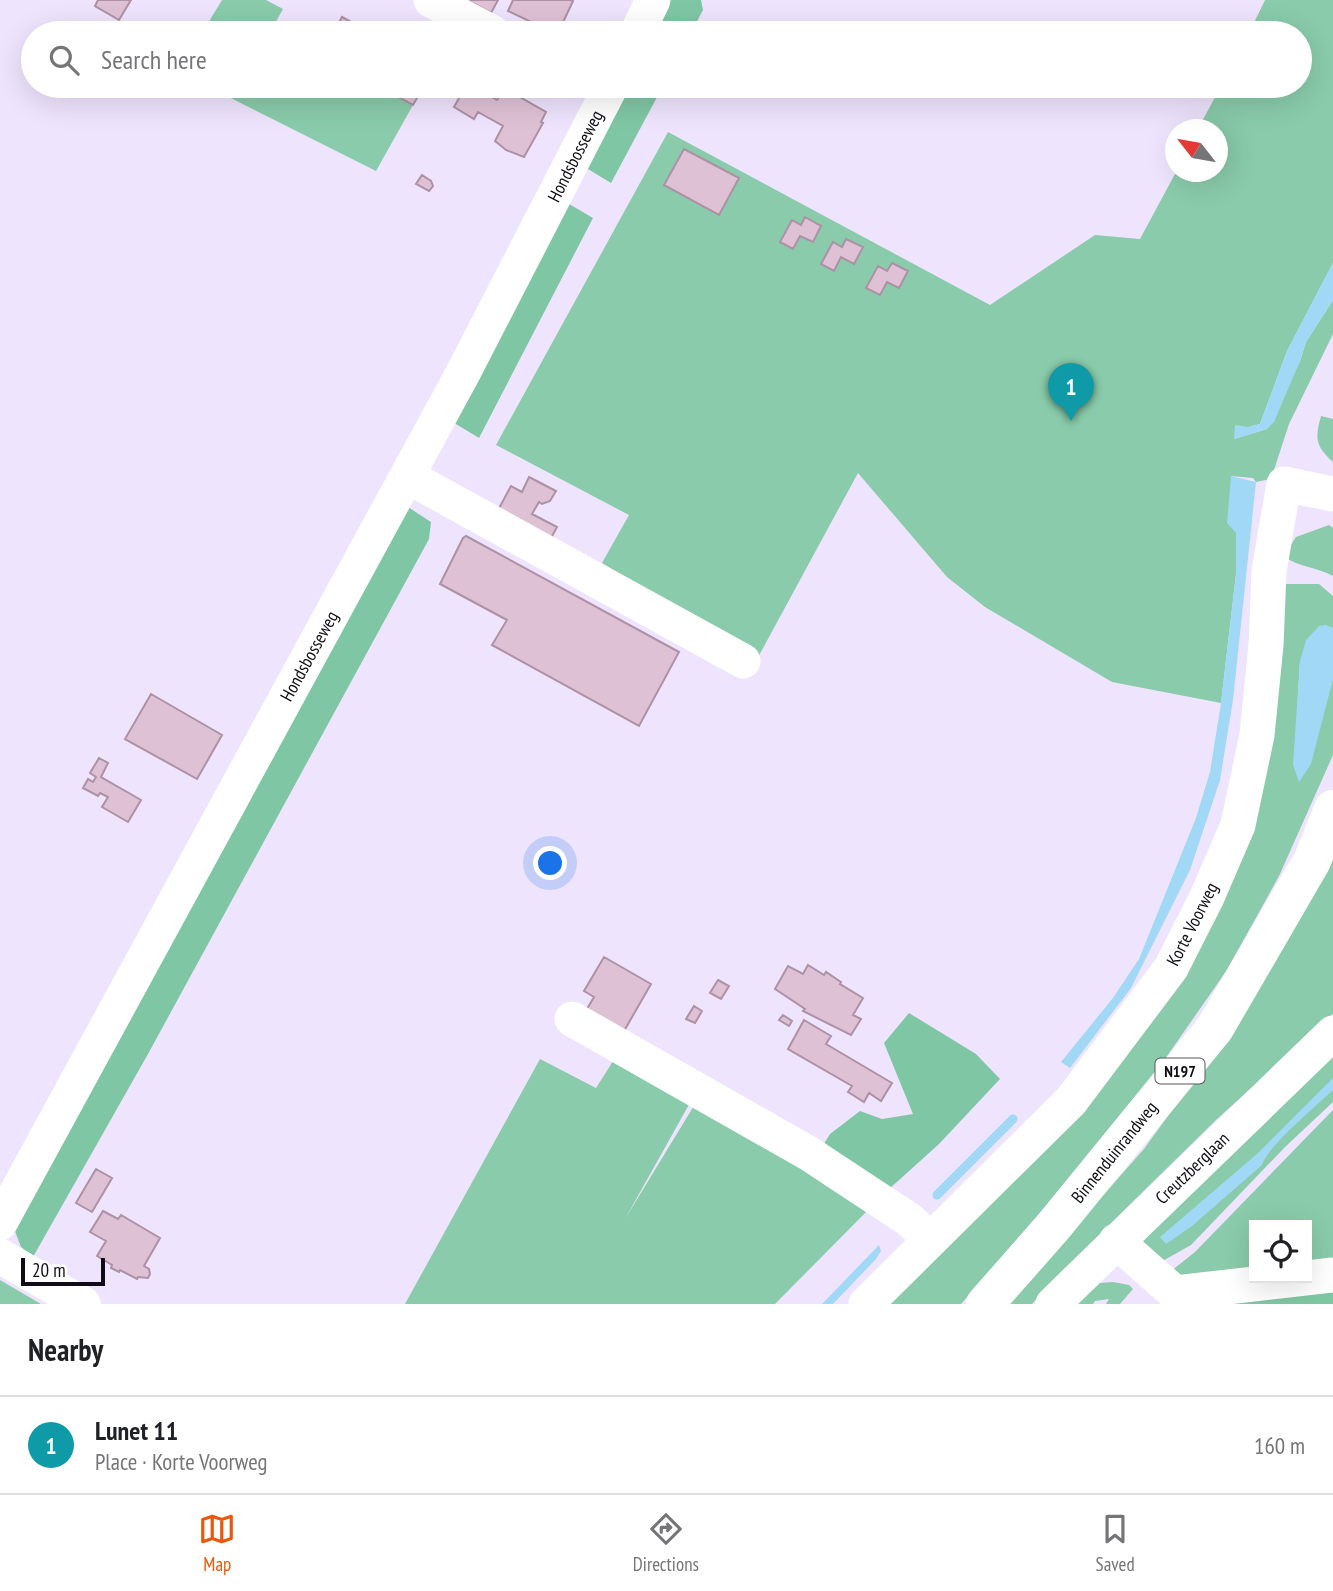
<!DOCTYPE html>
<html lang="en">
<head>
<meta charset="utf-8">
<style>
	body { margin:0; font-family:"PT Sans Narrow",sans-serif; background:#f6f6f6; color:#202124 }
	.controls { position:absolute; right:21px; bottom:21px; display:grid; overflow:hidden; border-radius:0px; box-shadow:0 7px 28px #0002 }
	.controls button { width:63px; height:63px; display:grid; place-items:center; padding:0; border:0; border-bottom:2px solid #e0e0e0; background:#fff; color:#202124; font:35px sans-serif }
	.compass { position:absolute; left:1165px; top:119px; width:63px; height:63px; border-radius:50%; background:#fff; box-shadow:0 7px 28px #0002; rotate:301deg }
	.scale { position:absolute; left:21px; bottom:18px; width:84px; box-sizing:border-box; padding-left:7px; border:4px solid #100c16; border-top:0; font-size:19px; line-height:24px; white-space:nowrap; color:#100c16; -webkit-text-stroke:5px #fff; paint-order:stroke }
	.you { position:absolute; left:551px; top:864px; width:24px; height:24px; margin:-18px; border:5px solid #fff; border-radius:50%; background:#1a73e8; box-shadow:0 0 0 10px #1a73e833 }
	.badge { display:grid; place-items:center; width:46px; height:46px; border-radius:50%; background:#ea580c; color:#fff; font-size:23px; font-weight:700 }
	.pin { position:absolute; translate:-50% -58px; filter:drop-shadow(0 2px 4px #0008) }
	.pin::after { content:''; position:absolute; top:37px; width:24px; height:21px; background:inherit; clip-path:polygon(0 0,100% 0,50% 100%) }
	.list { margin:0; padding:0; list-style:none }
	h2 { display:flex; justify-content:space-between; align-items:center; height:91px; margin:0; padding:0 28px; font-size:30px }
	h2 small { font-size:23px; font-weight:400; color:#757577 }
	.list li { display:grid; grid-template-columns:46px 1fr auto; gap:21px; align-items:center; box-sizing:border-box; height:98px; padding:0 28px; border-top:2px solid #e0e0e0 }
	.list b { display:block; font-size:26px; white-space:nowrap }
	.list p { margin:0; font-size:23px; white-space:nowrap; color:#757577 }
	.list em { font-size:23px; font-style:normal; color:#757577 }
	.icon { flex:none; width:38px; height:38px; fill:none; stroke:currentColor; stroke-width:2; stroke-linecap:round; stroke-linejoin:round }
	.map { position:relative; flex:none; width:1333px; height:1304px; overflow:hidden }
	.search { position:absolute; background:#fff; box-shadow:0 7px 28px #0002; left:21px; right:21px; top:21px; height:77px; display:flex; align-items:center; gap:18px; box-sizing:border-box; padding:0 24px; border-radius:38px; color:#757577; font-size:26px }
	.sheet { height:189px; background:#fff }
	nav { display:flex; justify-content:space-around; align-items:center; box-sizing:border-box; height:98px; border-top:2px solid #e0e0e0; background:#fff; font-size:19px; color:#757577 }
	nav a { display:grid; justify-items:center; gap:4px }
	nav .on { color:#ea580c }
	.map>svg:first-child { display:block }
	.green { fill:#89cbaa }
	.forest { fill:#7fc7a4 }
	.water { fill:#a0d8f6 }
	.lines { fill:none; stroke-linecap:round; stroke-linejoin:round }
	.stream { stroke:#a0d8f6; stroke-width:9 }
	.building { fill:#dfc1d5; stroke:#ad91a5; stroke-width:2 }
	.minor { stroke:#fff; stroke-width:35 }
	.major { stroke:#fff; stroke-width:38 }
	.labels { text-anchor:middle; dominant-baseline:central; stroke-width:7; stroke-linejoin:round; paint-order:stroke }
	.shield { fill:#fff; stroke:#58555c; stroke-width:2 }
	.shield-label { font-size:16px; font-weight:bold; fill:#100c16 }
	.street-label { font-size:18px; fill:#100c16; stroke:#fff }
</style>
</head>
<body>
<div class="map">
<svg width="1333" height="1304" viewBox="0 0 1333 1304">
	<rect width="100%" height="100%" fill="#eee4fd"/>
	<path class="green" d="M222,0H266L283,9L273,27L283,33H202Z
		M1265,0H1333V263L1287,351L1260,424L1248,427L1234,439L1267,429L1300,361L1306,342L1333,300V334L1289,424L1271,479L1256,482L1253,478L1231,476L1236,533V574L1221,703L1112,682L985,607L947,577L858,473L756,661L602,563L629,515L496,445L668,132L990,305L1095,235L1140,239L1176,172H1218V130L1198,129L1221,86H1300V33H1249Z
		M207,86H378L413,105L376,171Z
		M1321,416L1333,419V462C1315,446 1315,438 1321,416Z
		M1329,525L1333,528V576C1317,567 1297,567 1284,556L1296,537Z
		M1281,584H1319L1333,596V628L1325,625L1300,661L1297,712L1322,714L1333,679V755L1279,876L1227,970L1158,1069L1043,1209L961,1304H890L1196,945Z
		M1333,849V1014L1217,1119L1054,1279L1032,1304H1007L1144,1149L1253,998Z
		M1333,1045V1102L1285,1147L1191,1245L1159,1263L1151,1262L1141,1238Z
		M615,1058L691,1101L625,1219L695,1104L872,1206L775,1304H405L540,1059L596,1088Z
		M1333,1110V1266L1307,1269V1225H1254V1276L1166,1275L1195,1252Z
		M0,1280L41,1304H0Z
		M1113,1282L1129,1285L1133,1289L1120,1304H1106L1109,1299L1095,1301L1093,1304H1068L1099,1283Z"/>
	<path class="forest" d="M669,0H701L703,10L691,33H652Z
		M624,86H663L611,183L583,166Z
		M564,201L593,218L479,438L451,421Z
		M405,505L431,522L429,539L148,1054L33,1257L21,1247L13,1226Z
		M909,1013L976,1054L1000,1079L939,1144L888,1190L819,1152L830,1134L860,1111L882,1119L913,1114L884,1043Z
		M1333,1286V1304H1225Z"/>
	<path class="water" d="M1333,263V300L1306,342L1300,361L1274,422L1267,429L1234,439L1235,425L1248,427L1260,424L1287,351Z
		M1231,476L1256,482L1233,700L1220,780L1190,870L1131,988L1070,1068L1061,1062L1113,998L1139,959L1196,818L1210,772L1221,703L1236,574V533L1227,523Z
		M1325,625L1333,628V679L1311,764L1299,782L1293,765L1300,661L1306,640L1319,626Z
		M1333,1078V1090C1318,1104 1266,1148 1262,1165L1192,1226L1166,1244L1160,1237L1258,1153Z
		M879,1245L881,1251L876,1259L833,1304H822Z"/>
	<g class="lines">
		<path class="stream" d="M937,1195L1013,1119"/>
	</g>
	<path class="building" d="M98,0H131L119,20L95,6Z
		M467,0H498L491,13Z
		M513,0H570L573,1L558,33H554L508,11Z
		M342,17L371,33H334Z
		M378,86H424L413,105Z
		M466,86H472L497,100L504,88L546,112L541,122L543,123L524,157L506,150L495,141L503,126L478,112L474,119L454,107Z
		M684,149L739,178L719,215L664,185Z
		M422,175L431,181L433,186L429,191L416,184Z
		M805,217L821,226L813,242L800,236L793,249L780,242L792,220L801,225Z
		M846,239L863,247L854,264L841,257L834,271L821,264L833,242L842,247Z
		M892,263L908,271L899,288L887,282L880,295L866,288L878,266L887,271Z
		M529,477L556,491L550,501L542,504L539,502L532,514L557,527L550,540L497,512L511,486L522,492Z
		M466,536L679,652L639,726L492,645L507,620L440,584L463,538Z
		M151,694L222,735L197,779L125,739Z
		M99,758L108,763L101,777L141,800L128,822L102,807L108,797L100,793L98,796L83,788L88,779L93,782L96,777L90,773Z
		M604,957L651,984L624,1031L587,1009L594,997L584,991Z
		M808,965L824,975L826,972L841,982L840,984L863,998L853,1015L861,1019L851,1035L803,1011L805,1009L775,989L788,966L803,974Z
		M718,980L729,986L721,999L710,993Z
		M694,1006L702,1011L695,1023L686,1019Z
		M783,1015L792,1021L789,1026L779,1020Z
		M804,1020L831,1036L826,1044L892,1083L881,1101L869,1093L864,1102L848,1092L852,1086L788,1049Z
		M96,1169L112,1178L92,1212L76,1203Z
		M103,1211L118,1219L121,1215L160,1238L144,1266L149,1269L150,1274L148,1278L138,1277L137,1279L120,1270L119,1272L111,1268L112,1265L97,1256L106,1241L90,1232Z"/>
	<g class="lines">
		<path class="minor" d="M431,0L493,33
			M637,33L653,0
			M407,476L743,661
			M572,1019L808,1153L908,1219L930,1238
			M0,1223L462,375L611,86
			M1116,1241L1175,1293L1333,1275
			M0,1256L83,1304
			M866,1304L1071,1101L1171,968L1207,897L1238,825L1257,735L1266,645L1269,571L1284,484L1333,494
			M1053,1304L1333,1033"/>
		<path class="major" d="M985,1304L1053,1227L1215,1028L1312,861L1333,809"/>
	</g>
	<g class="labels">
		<rect class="shield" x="1155.5" y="1058.5" width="49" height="25" rx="5"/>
		<g class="shield-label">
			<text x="1180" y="1071">N197</text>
		</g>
		<g class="street-label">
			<text transform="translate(575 156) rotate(-63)">Hondsbosseweg</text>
			<text transform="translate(309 656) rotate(-61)">Hondsbosseweg</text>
			<text transform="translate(1192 924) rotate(-63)">Korte Voorweg</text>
			<text transform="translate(1114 1152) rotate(-51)">Binnenduinrandweg</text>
			<text transform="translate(1192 1168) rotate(-44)">Creutzberglaan</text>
		</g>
	</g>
</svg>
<div class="controls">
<button><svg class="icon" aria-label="locate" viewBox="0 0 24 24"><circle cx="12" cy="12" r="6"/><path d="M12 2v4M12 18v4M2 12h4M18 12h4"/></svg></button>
</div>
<svg class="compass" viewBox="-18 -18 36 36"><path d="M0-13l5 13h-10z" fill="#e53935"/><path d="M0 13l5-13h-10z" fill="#757577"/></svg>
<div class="scale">20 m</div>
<div class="you"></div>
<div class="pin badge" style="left:1071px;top:421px;background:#0f9aa8">1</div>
<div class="search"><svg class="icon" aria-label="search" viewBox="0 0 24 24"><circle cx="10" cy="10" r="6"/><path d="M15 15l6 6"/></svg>Search here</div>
</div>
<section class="sheet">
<h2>Nearby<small></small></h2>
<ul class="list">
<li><span class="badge" style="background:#0f9aa8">1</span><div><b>Lunet 11</b><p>Place · Korte Voorweg</p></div><em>160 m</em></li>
</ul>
</section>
<nav>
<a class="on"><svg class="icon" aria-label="map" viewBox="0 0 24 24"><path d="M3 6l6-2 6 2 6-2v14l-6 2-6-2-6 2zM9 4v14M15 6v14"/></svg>Map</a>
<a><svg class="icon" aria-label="directions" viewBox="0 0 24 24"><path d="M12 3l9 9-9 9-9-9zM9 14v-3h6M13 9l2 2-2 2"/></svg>Directions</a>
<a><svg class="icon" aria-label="saved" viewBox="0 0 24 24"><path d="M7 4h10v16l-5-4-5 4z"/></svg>Saved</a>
</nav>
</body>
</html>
